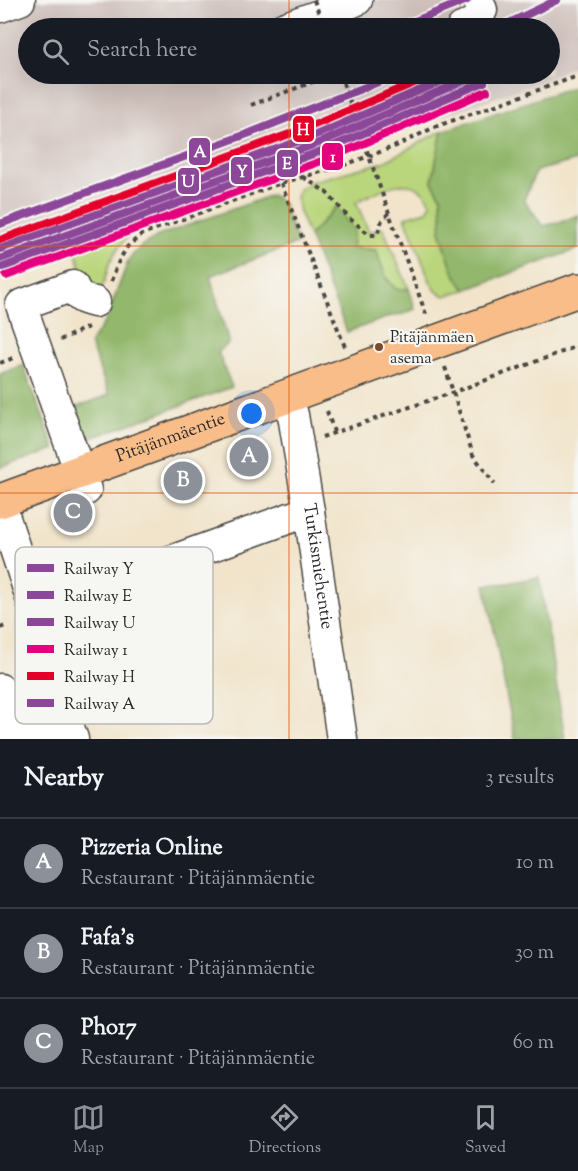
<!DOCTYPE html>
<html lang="en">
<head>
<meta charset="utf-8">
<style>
	body { margin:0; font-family:"Sorts Mill Goudy",serif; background:#242831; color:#f1f3f6 }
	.you { position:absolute; left:252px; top:414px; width:21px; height:21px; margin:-15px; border:4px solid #fff; border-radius:50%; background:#1a73e8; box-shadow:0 0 0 9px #1a73e833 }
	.badge { display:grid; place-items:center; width:39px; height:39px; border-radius:50%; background:#8c9099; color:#fff; font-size:20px; font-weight:700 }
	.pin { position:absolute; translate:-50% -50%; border:3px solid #fff; box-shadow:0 2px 6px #0006 }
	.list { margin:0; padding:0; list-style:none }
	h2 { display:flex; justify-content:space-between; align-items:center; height:78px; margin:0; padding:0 24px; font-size:26px }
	h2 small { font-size:20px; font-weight:400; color:#9ea1a6 }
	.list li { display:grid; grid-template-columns:39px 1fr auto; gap:18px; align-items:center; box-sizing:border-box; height:90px; padding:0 24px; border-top:2px solid #363941 }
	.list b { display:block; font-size:22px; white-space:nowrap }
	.list p { margin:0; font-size:20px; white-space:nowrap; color:#9ea1a6 }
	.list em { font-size:20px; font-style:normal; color:#9ea1a6 }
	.icon { flex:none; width:33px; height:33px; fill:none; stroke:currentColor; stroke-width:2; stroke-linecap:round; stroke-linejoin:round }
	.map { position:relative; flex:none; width:578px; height:739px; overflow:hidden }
	.search { position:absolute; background:#171b24; box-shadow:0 6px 24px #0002; left:18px; right:18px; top:18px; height:66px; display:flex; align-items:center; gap:15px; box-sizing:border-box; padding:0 21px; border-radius:33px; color:#9ea1a6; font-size:22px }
	.sheet { height:348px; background:#171b24 }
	nav { display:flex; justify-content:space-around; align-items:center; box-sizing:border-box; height:84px; border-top:2px solid #363941; background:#171b24; font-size:16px; color:#9ea1a6 }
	nav a { display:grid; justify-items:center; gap:3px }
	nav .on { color:#8c9099 }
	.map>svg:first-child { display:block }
	.industrial { fill:#cfc0bb; fill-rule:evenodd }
	.green { fill:#bad67c; stroke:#728054; stroke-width:1.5 }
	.forest { fill:#93b76c; stroke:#5f714c; stroke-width:1.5 }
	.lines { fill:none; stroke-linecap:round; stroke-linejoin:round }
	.minor-casing { stroke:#494743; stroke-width:33 }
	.major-casing { stroke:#494743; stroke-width:36 }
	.path { stroke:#494743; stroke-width:4; stroke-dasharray:4.5 4.5; stroke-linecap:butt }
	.minor { stroke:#fff; stroke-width:30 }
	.major { stroke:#f8bd89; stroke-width:33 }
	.path-bridge { stroke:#494743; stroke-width:4; stroke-dasharray:4.5 4.5; stroke-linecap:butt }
	.rail-1-casing { stroke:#f6f6f2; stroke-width:12 }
	.rail-2-casing { stroke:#f6f6f2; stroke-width:12 }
	.rail-3-casing { stroke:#f6f6f2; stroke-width:12 }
	.rail-4-casing { stroke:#f6f6f2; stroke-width:12 }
	.rail-5-casing { stroke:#f6f6f2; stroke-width:12 }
	.rail-6-casing { stroke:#f6f6f2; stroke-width:12 }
	.rail-1 { stroke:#8c4799; stroke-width:8 }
	.rail-2 { stroke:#8c4799; stroke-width:8 }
	.rail-3 { stroke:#8c4799; stroke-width:8 }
	.rail-4 { stroke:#e5007d; stroke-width:8 }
	.rail-5 { stroke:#e4002b; stroke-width:8 }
	.rail-6 { stroke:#8c4799; stroke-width:8 }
	.grid { fill:none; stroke:#df570e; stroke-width:1.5; stroke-opacity:0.55 }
	.bus-dot { fill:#7a4b2a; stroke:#f6f6f2; stroke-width:2 }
	.labels { text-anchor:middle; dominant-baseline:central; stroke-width:4.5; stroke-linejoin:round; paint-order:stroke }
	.bus-label { font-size:16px; fill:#2b2b2b; stroke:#f6f6f2; text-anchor:start }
	.street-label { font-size:18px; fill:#2b2b2b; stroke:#f6f6f2 }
	.key { fill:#f6f6f2; stroke:#b9b9b6; stroke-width:1.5 }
	.key-label { font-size:16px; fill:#2b2b2b }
	.line-badge { stroke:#f6f6f2; stroke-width:2 }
	.badge-label { font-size:16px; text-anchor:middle; font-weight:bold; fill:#fff }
</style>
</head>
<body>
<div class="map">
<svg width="578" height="739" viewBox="0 0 578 739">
	<rect width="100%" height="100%" fill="#f6f6f2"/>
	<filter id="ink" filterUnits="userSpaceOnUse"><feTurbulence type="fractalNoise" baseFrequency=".0167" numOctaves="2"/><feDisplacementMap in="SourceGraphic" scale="12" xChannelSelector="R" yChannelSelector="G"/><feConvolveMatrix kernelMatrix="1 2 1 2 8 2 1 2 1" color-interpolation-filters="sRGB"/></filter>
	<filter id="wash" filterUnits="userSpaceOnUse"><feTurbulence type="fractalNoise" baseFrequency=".008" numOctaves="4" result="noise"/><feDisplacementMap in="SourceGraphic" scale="24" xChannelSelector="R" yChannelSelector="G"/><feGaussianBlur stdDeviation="1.35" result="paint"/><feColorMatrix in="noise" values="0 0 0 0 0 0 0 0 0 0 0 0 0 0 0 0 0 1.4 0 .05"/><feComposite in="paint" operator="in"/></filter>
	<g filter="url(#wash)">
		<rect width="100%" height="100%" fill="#f1e4cb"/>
		<path class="industrial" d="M0,0H578V64L547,79L0,275ZM28,28H550V74H28Z"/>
		<path class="green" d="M442,131L432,181L441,196L442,221L440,231L453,271L465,290L445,296L436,291L430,281L405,217L427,211L431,204C428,200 426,195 423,192C404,174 375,193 356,202L369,232L383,228L409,289H396L386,278L376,250L352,248L336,207L309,236L299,212L296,197L300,188L313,181L384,162Z
			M138,227C127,237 117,247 111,260C106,271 106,283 99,292L89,294L75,249Z"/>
		<path class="forest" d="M578,85V160L536,171L524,200L543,226L561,222L578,215V249L465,290L453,271L440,231L442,221L441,196L432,182L442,131Z
			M272,195L282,202L298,243L210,276L229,343L218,352L232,387L83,441L74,408L109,395L90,343L106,320L129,259L141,246L158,236Z
			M336,207L354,230L352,248L376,250L386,278L396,289H409L415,309L403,314L394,315L347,332L309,236Z
			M23,365L55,449L0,468V374Z
			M539,577L565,739H515L485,585L508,583Z"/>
	</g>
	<g filter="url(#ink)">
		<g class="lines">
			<g class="minor-casing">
				<g id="minor">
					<path d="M0,7L20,0"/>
					<path d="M283,28L339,8L357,0"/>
					<path d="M462,28C472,24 478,20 482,10L478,0"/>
					<path id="s1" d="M288,397L293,415L309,511L342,739"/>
					<path d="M86,490L21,305L73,286C79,298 81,299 95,302"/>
					<path d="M0,503L35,610L34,627L73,739"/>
					<path d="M35,610L309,511"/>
					<path d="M0,689L14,734L19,738L68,723"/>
				</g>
			</g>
			<g class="major-casing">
				<g id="major">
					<path id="s2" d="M0,501L578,290"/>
				</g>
			</g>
			<path class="path" d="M251,105L334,74
				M303,177L326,192L349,218L370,235H377L382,220L389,213L427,317
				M281,183L345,347
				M111,281L119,261L127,247L142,234L281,183L339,167L396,146L437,126L578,76
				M60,340L88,327
				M0,363L13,358
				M445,367L473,455L495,484
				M327,411L334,432
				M322,437L454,392L578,346
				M0,628L8,625"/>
			<use href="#minor" class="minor"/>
			<use href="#major" class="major"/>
			<path class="path-bridge" d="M314,0L324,28
				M340,74L389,213"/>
			<g class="rail-1-casing">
				<path id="rail-1" d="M0,259L321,142L480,74"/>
			</g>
			<g class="rail-2-casing">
				<path id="rail-2" d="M3,267L324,150L484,82"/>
			</g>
			<g class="rail-3-casing">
				<path id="rail-3" d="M0,249L318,134L458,74"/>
			</g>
			<g class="rail-4-casing">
				<path id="rail-4" d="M6,276L327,159L487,91"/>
			</g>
			<g class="rail-5-casing">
				<path id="rail-5" d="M0,240L314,125L435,74"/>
			</g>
			<g class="rail-6-casing">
				<path id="rail-6" d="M398,28L467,0
					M499,28L557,0
					M0,224L250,133L398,74"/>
			</g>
			<use href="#rail-1" class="rail-1"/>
			<use href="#rail-2" class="rail-2"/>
			<use href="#rail-3" class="rail-3"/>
			<use href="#rail-4" class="rail-4"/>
			<use href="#rail-5" class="rail-5"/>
			<use href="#rail-6" class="rail-6"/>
		</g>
	</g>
	<path class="grid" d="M289,0V28M289,74V739M0,246H578M0,493H578"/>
	<circle class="bus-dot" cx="379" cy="347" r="5"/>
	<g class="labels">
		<g class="bus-label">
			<text x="390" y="338">Pitäjänmäen<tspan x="390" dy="21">asema</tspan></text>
		</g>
		<g class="street-label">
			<text stroke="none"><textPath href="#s2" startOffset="182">Pitäjänmäentie</textPath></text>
			<text stroke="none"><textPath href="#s1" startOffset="172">Turkismiehentie</textPath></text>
		</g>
	</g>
	<rect x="15" y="547" width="198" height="177" rx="9" class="key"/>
	<rect x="27" y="564" width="27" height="8" fill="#8c4799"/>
	<rect x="27" y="591" width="27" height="8" fill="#8c4799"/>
	<rect x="27" y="618" width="27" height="8" fill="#8c4799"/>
	<rect x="27" y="645" width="27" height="8" fill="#e5007d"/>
	<rect x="27" y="672" width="27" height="8" fill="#e4002b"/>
	<rect x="27" y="699" width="27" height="8" fill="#8c4799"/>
	<g class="key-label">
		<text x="64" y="574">Railway Y</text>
		<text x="64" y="601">Railway E</text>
		<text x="64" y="628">Railway U</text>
		<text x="64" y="655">Railway 1</text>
		<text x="64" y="682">Railway H</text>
		<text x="64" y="709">Railway A</text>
	</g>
	<g class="line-badge">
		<rect x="292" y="115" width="23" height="28" rx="6" fill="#e4002b"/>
		<rect x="188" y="137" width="23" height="29" rx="6" fill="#8c4799"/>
		<rect x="321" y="142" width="23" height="29" rx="6" fill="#e5007d"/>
		<rect x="276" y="149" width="23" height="29" rx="6" fill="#8c4799"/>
		<rect x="230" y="156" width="23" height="29" rx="6" fill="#8c4799"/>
		<rect x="177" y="167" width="23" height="28" rx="6" fill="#8c4799"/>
	</g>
	<g class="badge-label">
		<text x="303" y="135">H</text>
		<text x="200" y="157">A</text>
		<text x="333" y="162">1</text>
		<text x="287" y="169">E</text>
		<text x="242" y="177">Y</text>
		<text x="188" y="187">U</text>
	</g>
</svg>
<div class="you"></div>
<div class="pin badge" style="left:249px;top:457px">A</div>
<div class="pin badge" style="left:183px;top:481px">B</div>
<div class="pin badge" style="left:73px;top:513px">C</div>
<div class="search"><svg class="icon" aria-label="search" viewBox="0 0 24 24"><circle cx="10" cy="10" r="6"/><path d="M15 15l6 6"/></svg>Search here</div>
</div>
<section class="sheet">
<h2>Nearby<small>3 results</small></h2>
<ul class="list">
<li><span class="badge">A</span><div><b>Pizzeria Online</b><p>Restaurant · Pitäjänmäentie</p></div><em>10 m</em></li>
<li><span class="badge">B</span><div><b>Fafa's</b><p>Restaurant · Pitäjänmäentie</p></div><em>30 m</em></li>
<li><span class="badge">C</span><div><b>Pho17</b><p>Restaurant · Pitäjänmäentie</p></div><em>60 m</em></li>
</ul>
</section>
<nav>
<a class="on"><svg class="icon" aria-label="map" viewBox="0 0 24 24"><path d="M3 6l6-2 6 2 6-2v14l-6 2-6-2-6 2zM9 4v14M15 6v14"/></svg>Map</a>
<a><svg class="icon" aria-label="directions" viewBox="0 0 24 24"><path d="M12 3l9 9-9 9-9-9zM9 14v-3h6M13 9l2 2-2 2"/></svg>Directions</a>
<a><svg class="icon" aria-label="saved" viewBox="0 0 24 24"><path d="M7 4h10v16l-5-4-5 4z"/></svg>Saved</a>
</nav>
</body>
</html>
